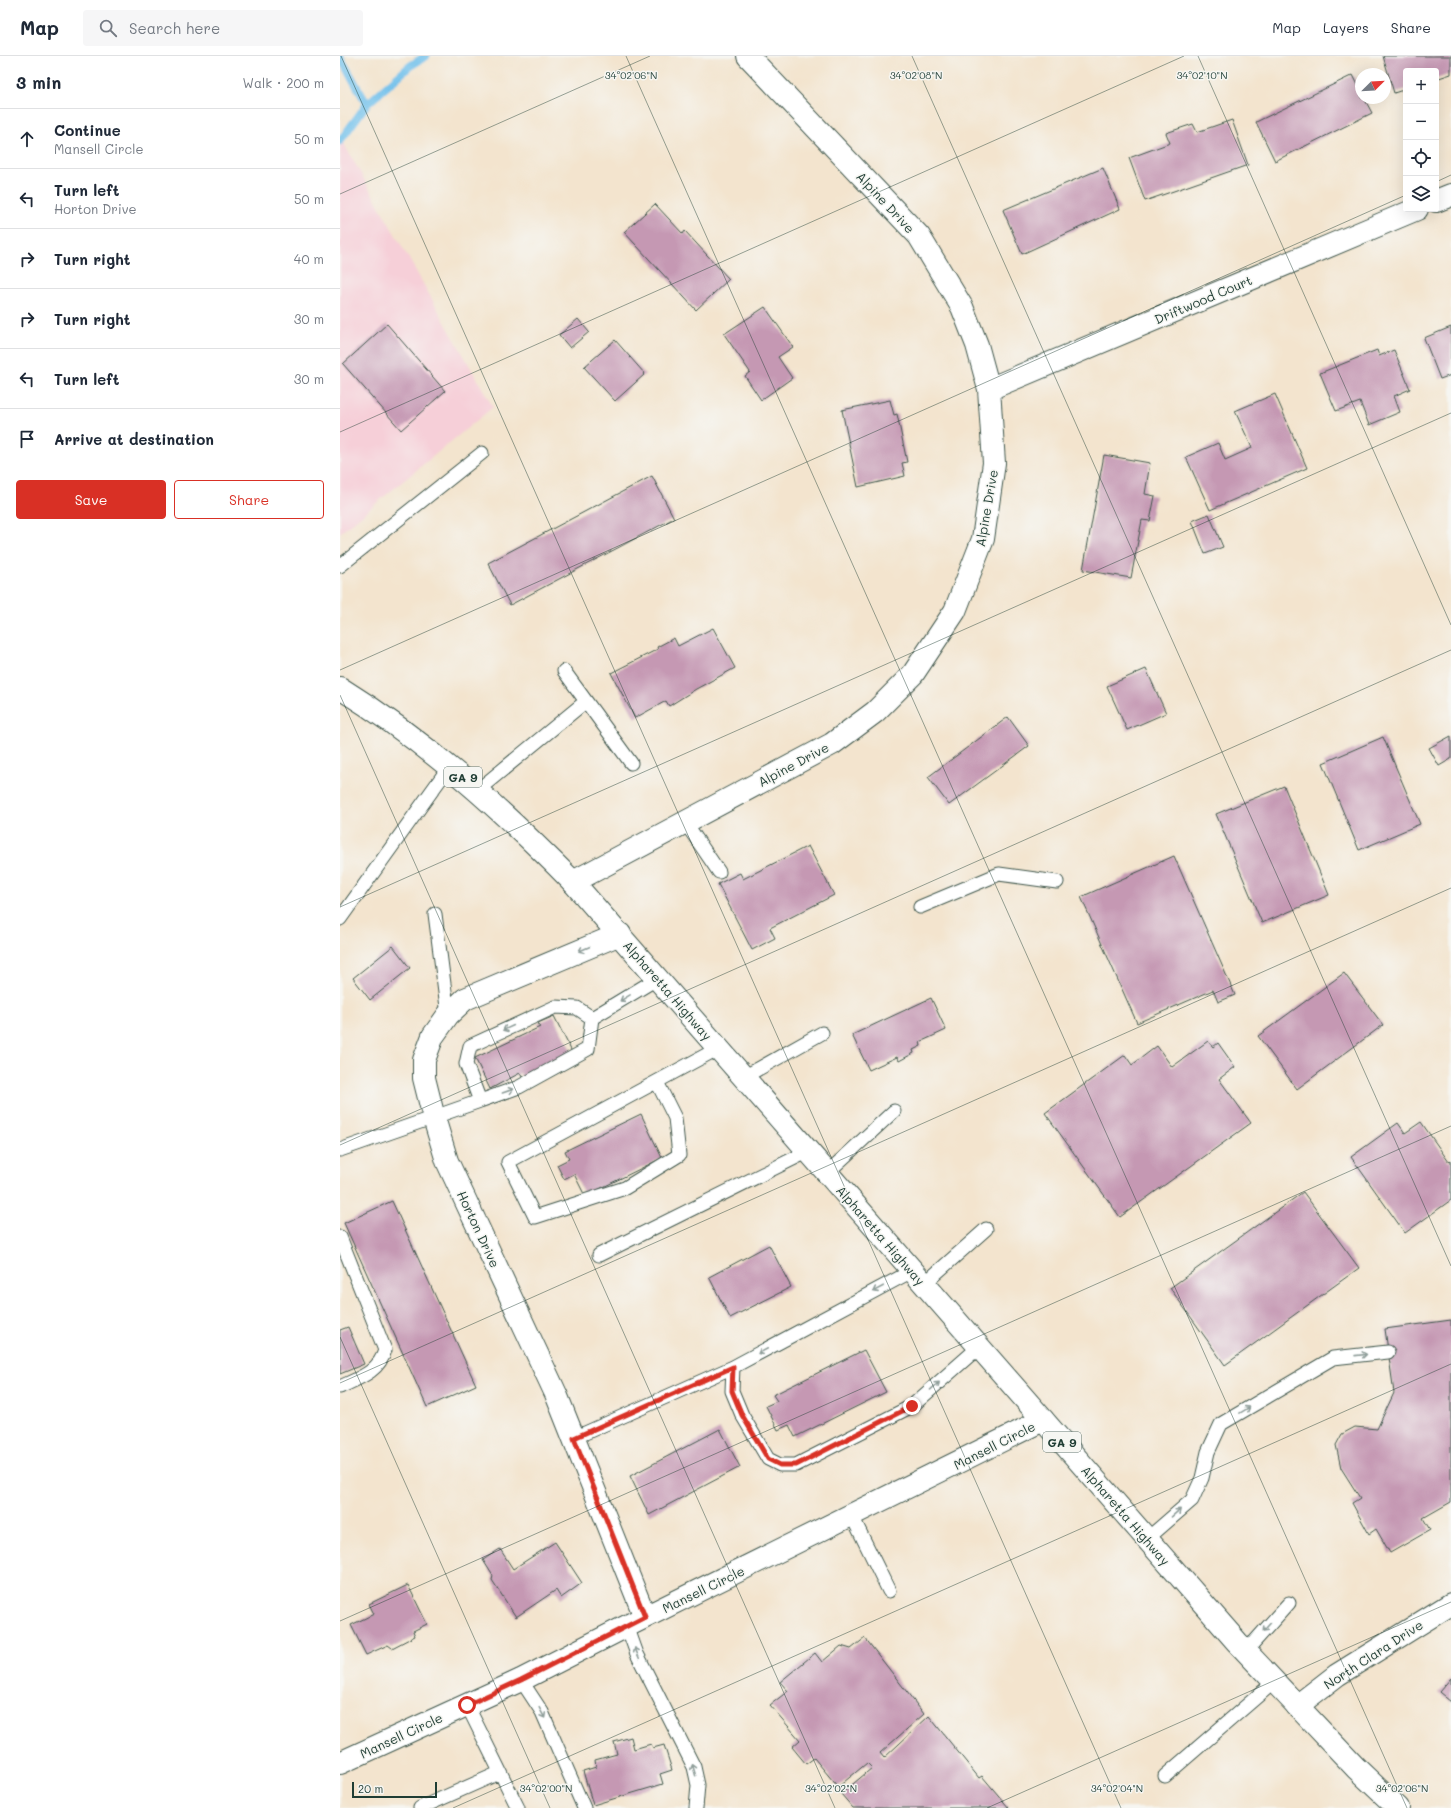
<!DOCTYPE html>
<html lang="en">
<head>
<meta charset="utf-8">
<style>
	body { margin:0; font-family:Mali,sans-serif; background:#f6f6f7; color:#1f2937 }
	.controls { position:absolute; right:12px; top:12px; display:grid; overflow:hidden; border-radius:4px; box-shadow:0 4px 16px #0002 }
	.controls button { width:36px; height:36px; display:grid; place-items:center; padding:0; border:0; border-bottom:1px solid #e0e1e3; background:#fff; color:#1f2937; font:20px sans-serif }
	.compass { position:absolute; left:1015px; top:12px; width:36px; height:36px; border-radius:50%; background:#fff; box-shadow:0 4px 16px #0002; rotate:66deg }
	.scale { position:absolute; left:12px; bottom:10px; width:85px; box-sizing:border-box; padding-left:4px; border:2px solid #1f3d34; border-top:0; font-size:11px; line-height:14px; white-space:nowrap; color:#1f3d34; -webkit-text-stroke:3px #f6f6f2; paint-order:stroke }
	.stop { position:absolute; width:12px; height:12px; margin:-9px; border:3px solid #d93025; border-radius:50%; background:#fff }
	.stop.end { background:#d93025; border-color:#fff; box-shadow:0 1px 4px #0008 }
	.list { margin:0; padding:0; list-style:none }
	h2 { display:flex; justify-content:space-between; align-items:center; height:52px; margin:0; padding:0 16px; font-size:17px }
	h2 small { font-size:13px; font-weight:400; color:#747a83 }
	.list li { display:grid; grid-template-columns:26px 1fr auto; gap:12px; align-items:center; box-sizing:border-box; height:60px; padding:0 16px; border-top:1px solid #e0e1e3 }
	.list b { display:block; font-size:15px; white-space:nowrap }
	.list p { margin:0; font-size:13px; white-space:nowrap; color:#747a83 }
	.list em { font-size:13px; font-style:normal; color:#747a83 }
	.actions { display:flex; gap:8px; padding:12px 16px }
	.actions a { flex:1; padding:9px 0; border:1px solid #d93025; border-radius:4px; text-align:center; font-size:14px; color:#d93025 }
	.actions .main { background:#d93025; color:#fff }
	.icon { flex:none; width:22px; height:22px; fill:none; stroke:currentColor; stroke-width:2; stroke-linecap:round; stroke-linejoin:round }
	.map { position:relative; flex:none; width:1111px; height:1752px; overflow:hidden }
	header { display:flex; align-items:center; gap:24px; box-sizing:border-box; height:56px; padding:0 20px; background:#fff; border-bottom:1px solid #e0e1e3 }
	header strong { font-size:19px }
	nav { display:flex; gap:22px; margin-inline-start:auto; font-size:14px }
	.search { width:280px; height:36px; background:#f6f6f7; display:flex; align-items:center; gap:10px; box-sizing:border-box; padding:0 14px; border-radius:4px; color:#747a83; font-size:15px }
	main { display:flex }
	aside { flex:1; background:#fff }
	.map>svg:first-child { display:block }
	.built { fill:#f6cfd8 }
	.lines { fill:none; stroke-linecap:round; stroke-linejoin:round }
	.stream { stroke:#70c0eb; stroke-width:8 }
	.building { fill:#c598b3 }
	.service-casing { stroke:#3f564b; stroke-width:15 }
	.minor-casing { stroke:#3f564b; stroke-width:24 }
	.trunk-casing { stroke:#3f564b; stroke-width:24 }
	.service { stroke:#fff; stroke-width:13 }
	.minor { stroke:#fff; stroke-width:22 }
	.trunk { stroke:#fff; stroke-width:22 }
	.oneway { stroke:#8f9e9a }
	.route { stroke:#d93025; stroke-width:5 }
	.ticks { fill:none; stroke:#1f3d34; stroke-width:1; stroke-opacity:0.45 }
	.labels { text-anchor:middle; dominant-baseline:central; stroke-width:3; stroke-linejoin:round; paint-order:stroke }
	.shield { fill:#f6f6f2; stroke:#60746d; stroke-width:1 }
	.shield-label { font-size:12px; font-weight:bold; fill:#1f3d34 }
	.street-label { font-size:13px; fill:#1f3d34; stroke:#f6f6f2 }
	.ticks-label { font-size:10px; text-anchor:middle; fill:#1f3d34; stroke:#f6f6f2; stroke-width:3; stroke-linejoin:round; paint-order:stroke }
</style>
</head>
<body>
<header>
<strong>Map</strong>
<div class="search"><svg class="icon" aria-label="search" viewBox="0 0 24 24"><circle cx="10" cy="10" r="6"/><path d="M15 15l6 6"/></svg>Search here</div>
<nav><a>Map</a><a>Layers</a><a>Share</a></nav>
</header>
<main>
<aside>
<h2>3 min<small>Walk · 200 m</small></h2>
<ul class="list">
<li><svg class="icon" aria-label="ahead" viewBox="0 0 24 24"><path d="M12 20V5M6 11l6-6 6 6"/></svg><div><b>Continue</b><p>Mansell Circle</p></div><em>50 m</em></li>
<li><svg class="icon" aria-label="left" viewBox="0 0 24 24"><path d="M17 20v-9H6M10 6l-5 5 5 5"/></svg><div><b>Turn left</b><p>Horton Drive</p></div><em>50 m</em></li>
<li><svg class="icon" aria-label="right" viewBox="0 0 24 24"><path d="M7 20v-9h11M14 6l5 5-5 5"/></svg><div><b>Turn right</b></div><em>40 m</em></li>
<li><svg class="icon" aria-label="right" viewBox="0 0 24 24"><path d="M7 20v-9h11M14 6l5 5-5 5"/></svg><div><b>Turn right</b></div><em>30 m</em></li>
<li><svg class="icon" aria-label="left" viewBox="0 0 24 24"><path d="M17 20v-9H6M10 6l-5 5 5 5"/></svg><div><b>Turn left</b></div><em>30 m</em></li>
<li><svg class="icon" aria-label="arrive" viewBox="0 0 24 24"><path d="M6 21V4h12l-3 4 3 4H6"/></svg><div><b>Arrive at destination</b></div></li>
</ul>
<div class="actions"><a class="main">Save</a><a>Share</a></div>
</aside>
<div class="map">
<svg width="1111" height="1752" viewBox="0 0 1111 1752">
	<rect width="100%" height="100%" fill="#f6f6f2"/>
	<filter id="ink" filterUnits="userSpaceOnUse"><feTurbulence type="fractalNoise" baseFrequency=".025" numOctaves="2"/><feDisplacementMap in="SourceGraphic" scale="8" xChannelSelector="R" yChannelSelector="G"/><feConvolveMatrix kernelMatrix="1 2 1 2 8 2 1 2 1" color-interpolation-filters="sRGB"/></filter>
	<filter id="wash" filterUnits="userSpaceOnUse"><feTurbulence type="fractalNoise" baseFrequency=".012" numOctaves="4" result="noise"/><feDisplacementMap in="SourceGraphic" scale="16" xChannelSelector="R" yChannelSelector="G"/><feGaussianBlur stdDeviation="0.9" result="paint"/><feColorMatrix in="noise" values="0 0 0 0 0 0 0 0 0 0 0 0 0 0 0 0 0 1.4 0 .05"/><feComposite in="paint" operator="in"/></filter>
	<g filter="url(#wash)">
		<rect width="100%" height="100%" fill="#f3e4ce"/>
		<path class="built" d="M0,81L153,351L0,477Z"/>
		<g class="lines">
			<path class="stream" d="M0,1L27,48
				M0,85L27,48L70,10L86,0"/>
		</g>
		<g id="blocks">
			<path class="building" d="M1043,0H1111V18L1096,23V15H1066V33L1054,37Z
				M1013,19L1021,35V42H1024L1032,57L935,105L916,66Z
				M892,64L908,109L805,145L789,102L830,87L826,77L853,68L857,76Z
				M763,112L780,153L682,198L663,154Z
				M315,148L343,178L345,175L389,223L356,254L284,176Z
				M425,251L453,291L438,301L452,322L421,344L405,320L410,316L384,278Z
				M238,263L249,276L230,292L219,279Z
				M47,268L105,335L61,374L3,308Z
				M1111,271V319L1100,323L1084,282Z
				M275,284L305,318L275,345L244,311Z
				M1037,294L1039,300L1054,294L1070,333L1054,340L1060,356L1029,369L1020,346L996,355L980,317Z
				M935,338L967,412L870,454L846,401L878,387L885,404L912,392L895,355Z
				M550,344L554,359L557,358L567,406L562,407L565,420L518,431L502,354Z
				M764,399L810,407L805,438L815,440L810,465L802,464L791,522L743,514Z
				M312,420L334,462L170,549L148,507Z
				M869,458L883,491L865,498L852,465Z
				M373,572L395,612L356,633L329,650L326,645L295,662L271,617L318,593L317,591L334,582L338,590Z
				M806,613L826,657L787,674L767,630Z
				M668,661L689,690L609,749L588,721Z
				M1111,680V703L1099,710L1089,692Z
				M1043,681L1080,768L1019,794L983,707Z
				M944,730L989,839L922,867L876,758Z
				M468,790L494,839L430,872L435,882L412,894L378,828L400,817L403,823Z
				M834,800L895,939L878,946L873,934L797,967L741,841Z
				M53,890L70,912L30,944L13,922Z
				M1004,917L1043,969L957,1033L918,980Z
				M591,942L606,974L580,986L581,990L573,994L574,997L559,1005L557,1001L529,1014L512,979Z
				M214,960L233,998L183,1023L180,1017L150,1033L135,1002L200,971L198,967Z
				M868,985L873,991L878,987L895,1011L879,1023L911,1067L780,1161L705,1057L785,999L792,1009L817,990L832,1011Z
				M301,1058L322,1102L245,1140L234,1118L224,1123L217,1109L229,1103L225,1095Z
				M1081,1066L1109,1106L1111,1104V1144L1065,1177L1011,1101L1058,1067L1065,1077Z
				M963,1136L1019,1212L885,1309L830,1232Z
				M52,1145L136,1329L87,1351L4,1167Z
				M429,1189L451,1231L390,1262L369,1221Z
				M1111,1264V1446L1083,1462L1090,1474L1050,1497L1036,1473L1029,1478L1012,1447L1020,1442L1001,1412L996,1389L1002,1378L1015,1371L1037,1373L1054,1337L1045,1273Z
				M8,1271L24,1308L0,1318V1274Z
				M524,1294L546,1336L455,1381L449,1369L438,1374L426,1350L437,1345L433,1339Z
				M380,1373L400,1411L309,1459L290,1420Z
				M215,1486L242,1527L221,1542L216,1534L176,1561L152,1524L153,1520L143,1504L160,1493L173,1513Z
				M68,1529L87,1568L73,1575L75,1580L52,1592L48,1589L26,1599L11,1569L34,1558L29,1548Z
				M525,1582L584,1658L540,1697L544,1702L589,1660L639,1722L642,1720L669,1752H513L501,1738L532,1712L527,1707L498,1731L474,1702L466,1708L452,1691L460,1684L430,1649L448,1635L440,1626L475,1597L482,1606L501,1590L511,1593Z
				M1111,1622V1646L1099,1636Z
				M291,1681L294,1693L311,1688L313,1692L324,1689L332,1714L320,1718L323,1728L253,1749L243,1715L256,1711L255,1704L277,1698L274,1686Z"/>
		</g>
	</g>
	<g filter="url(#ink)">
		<use href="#blocks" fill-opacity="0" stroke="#3f564b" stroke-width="1"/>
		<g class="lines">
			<g class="service-casing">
				<path id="service" d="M0,510L142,397
					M224,615L291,707
					M138,734L245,646
					M345,766L379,816
					M580,851L659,818L717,826
					M95,858L108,959
					M0,863L109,711
					M252,962L248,993L179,1031L140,1045L126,1008L130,990L215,951L237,952L252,962L318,922
					M404,1021L482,977
					M317,1026L335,1062L339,1099L285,1132L195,1161L168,1106L379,992
					M0,1094L140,1045
					M487,1117L554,1055
					M0,1181L45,1294C39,1316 19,1322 0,1331
					M259,1199L469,1095
					M584,1228L646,1173
					M393,1311L392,1335L402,1359L428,1403L440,1409H456L572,1350L639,1291
					M234,1382L393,1311L572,1215
					M512,1460L549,1535
					M807,1483L852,1444L862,1422L868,1396L881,1368L993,1302L1048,1296
					M287,1570L297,1598L354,1711L358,1729L356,1752
					M906,1595L949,1547
					M181,1624L202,1656L244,1752
					M127,1649L178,1752
					M825,1720L934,1626
					M80,1752L159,1717"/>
			</g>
			<g class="minor-casing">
				<path id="minor" d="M1096,145L1111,139
					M649,333L1077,153
					M233,826L492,688L535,656L573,618L615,555L643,483L654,407L649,333L637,289L622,251L579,180L408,0
					M280,878L125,943L108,959L93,980L84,1004V1022L94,1062L107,1105L216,1338L305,1561
					M957,1650L997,1619L1111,1548
					M0,1707L181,1624L287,1570L703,1364"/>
			</g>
			<g class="trunk-casing">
				<path id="trunk" d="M0,632C87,686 161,753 233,826L897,1586L1016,1712L1058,1752"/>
			</g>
			<use href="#service" class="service"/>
			<use href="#minor" class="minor"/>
			<use href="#trunk" class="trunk"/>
		</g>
		<defs><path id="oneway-shaft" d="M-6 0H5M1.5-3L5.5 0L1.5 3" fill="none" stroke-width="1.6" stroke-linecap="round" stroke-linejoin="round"/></defs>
		<g class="oneway">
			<use href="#oneway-shaft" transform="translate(244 893) rotate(157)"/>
			<use href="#oneway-shaft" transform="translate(285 942) rotate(149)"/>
			<use href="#oneway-shaft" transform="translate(168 972) rotate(155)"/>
			<use href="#oneway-shaft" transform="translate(168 1035) rotate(-19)"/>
			<use href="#oneway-shaft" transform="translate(538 1233) rotate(152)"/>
			<use href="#oneway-shaft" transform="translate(423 1295) rotate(152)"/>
			<use href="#oneway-shaft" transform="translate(1021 1299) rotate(-6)"/>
			<use href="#oneway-shaft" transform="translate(595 1330) rotate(-41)"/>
			<use href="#oneway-shaft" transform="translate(905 1354) rotate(-31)"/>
			<use href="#oneway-shaft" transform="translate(836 1457) rotate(-41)"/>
			<use href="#oneway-shaft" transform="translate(927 1571) rotate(132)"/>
			<use href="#oneway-shaft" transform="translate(297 1597) rotate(-113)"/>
			<use href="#oneway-shaft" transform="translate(202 1657) rotate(62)"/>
			<use href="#oneway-shaft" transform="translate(354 1714) rotate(-106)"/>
		</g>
	</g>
	<g class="lines" filter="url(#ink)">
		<path class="route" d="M127,1649L181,1624L305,1561L234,1382L393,1311L392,1335L402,1359L428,1403L440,1409H456L572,1350"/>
	</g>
	<path class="ticks" d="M1,0L781,1752M286,0L1067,1752M572,0L1111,1210M858,0L1111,569M1096,126L1111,119M0,138L310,0M0,376L844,0M0,614L1066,139M0,639L495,1752M0,851L1111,357M0,1089L1111,594M0,1281L210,1752M0,1327L1111,832M0,1565L1111,1070M113,1752L1111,1308M647,1752L1111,1546"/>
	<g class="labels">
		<g class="shield">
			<rect x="104" y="711" width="38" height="20" rx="3"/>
			<rect x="703" y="1376" width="38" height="20" rx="3"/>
		</g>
		<g class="shield-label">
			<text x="123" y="721">GA 9</text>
			<text x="722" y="1386">GA 9</text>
		</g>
		<g class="street-label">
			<text transform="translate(546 146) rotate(47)">Alpine Drive</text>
			<text transform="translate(863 243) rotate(-23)">Driftwood Court</text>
			<text transform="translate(646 452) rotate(-80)">Alpine Drive</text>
			<text transform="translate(453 708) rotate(-28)">Alpine Drive</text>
			<text transform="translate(328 934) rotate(49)">Alpharetta Highway</text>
			<text transform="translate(139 1173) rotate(65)">Horton Drive</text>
			<text transform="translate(541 1179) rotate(49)">Alpharetta Highway</text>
			<text transform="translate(654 1389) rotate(-27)">Mansell Circle</text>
			<text transform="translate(786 1459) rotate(49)">Alpharetta Highway</text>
			<text transform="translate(363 1533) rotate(-26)">Mansell Circle</text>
			<text transform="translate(1033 1598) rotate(-33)">North Clara Drive</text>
			<text transform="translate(61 1679) rotate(-25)">Mansell Circle</text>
		</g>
	</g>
	<g class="ticks-label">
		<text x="291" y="23">34°02'06"N</text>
		<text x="576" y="23">34°02'08"N</text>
		<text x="862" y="23">34°02'10"N</text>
		<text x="206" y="1736">34°02'00"N</text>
		<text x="491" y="1736">34°02'02"N</text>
		<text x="777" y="1736">34°02'04"N</text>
		<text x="1062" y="1736">34°02'06"N</text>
	</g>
</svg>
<div class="controls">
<button>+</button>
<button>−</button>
<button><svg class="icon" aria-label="locate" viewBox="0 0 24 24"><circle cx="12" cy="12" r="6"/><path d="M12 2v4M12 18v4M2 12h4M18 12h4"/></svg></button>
<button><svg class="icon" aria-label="layers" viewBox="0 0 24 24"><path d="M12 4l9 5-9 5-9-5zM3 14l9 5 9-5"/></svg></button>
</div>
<svg class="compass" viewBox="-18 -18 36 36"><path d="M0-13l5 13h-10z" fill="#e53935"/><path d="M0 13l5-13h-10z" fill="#747a83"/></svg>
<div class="scale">20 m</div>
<div class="stop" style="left:127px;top:1649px"></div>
<div class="stop end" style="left:572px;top:1350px"></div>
</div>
</main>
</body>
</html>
